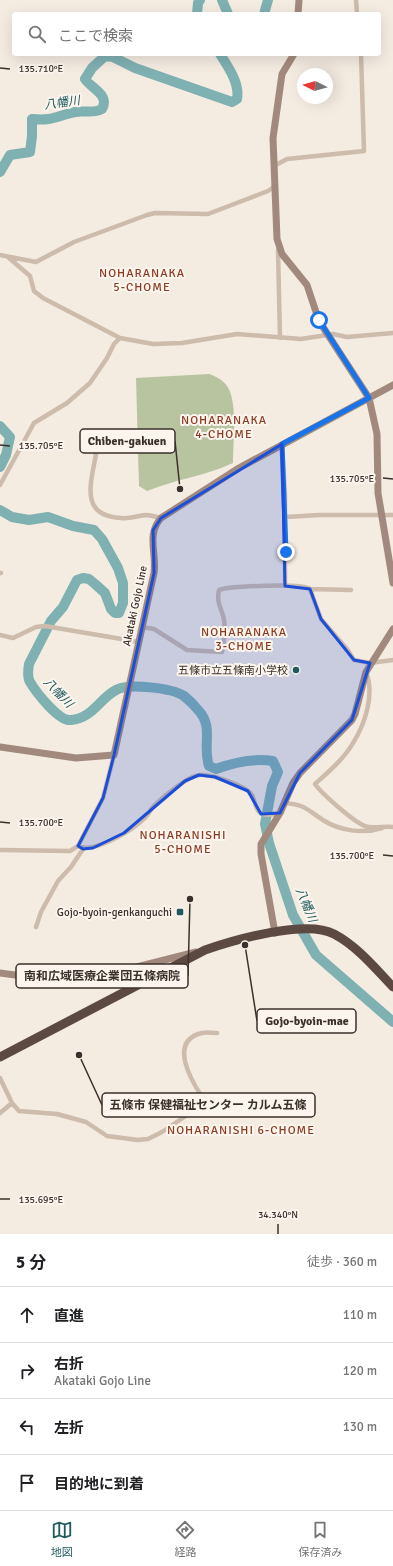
<!DOCTYPE html>
<html lang="ja">
<head>
<meta charset="utf-8">
<style>
	body { margin:0; font-family:Signika,"Noto Sans JP",sans-serif; background:#f2f2f2; color:#202124 }
	.compass { position:absolute; left:297px; top:68px; width:36px; height:36px; border-radius:50%; background:#fff; box-shadow:0 4px 16px #0002; rotate:275deg }
	.stop { position:absolute; width:12px; height:12px; margin:-9px; border:3px solid #1a73e8; border-radius:50%; background:#fff }
	.stop.end { background:#1a73e8; border-color:#fff; box-shadow:0 1px 4px #0008 }
	.list { margin:0; padding:0; list-style:none }
	h2 { display:flex; justify-content:space-between; align-items:center; height:52px; margin:0; padding:0 16px; font-size:17px }
	h2 small { font-size:13px; font-weight:400; color:#757577 }
	.list li { display:grid; grid-template-columns:26px 1fr auto; gap:12px; align-items:center; box-sizing:border-box; height:56px; padding:0 16px; border-top:1px solid #e0e0e0 }
	.list b { display:block; font-size:15px; white-space:nowrap }
	.list p { margin:0; font-size:13px; white-space:nowrap; color:#757577 }
	.list em { font-size:13px; font-style:normal; color:#757577 }
	.icon { flex:none; width:22px; height:22px; fill:none; stroke:currentColor; stroke-width:2; stroke-linecap:round; stroke-linejoin:round }
	.map { position:relative; flex:none; width:393px; height:1234px; overflow:hidden }
	.search { position:absolute; background:#fff; box-shadow:0 4px 16px #0002; left:12px; right:12px; top:12px; height:44px; display:flex; align-items:center; gap:10px; box-sizing:border-box; padding:0 14px; border-radius:4px; color:#757577; font-size:15px }
	.sheet { height:276px; background:#fff }
	nav { display:flex; justify-content:space-around; align-items:center; box-sizing:border-box; height:56px; border-top:1px solid #e0e0e0; background:#fff; font-size:11px; color:#757577 }
	nav a { display:grid; justify-items:center; gap:2px }
	nav .on { color:#1f5a5e }
	.map>svg:first-child { display:block }
	.park { fill:#b8c4a0 }
	.lines { fill:none; stroke-linecap:round; stroke-linejoin:round }
	.river { stroke:#7fb0b2; stroke-width:10 }
	.street { stroke:#cdbbac; stroke-width:4.5 }
	.secondary { stroke:#a18a7d; stroke-width:7 }
	.highway { stroke:#5c4a42; stroke-width:9 }
	.route { stroke:#1a73e8; stroke-width:5 }
	.marked { fill:#1d4ed8; fill-opacity:0.2; stroke:#1d4ed8; stroke-width:3; stroke-linejoin:round }
	.ticks { fill:none; stroke:#3b302b; stroke-width:1.5 }
	.poi-dot { fill:#1f5a5e; stroke:#fbf5ee; stroke-width:1.5 }
	.labels { text-anchor:middle; dominant-baseline:central; stroke-width:4; stroke-linejoin:round; paint-order:stroke }
	.street-label { font-size:11px; fill:#3b302b; stroke:#fbf5ee }
	.poi-label { font-size:11px; fill:#3b302b; stroke:#fbf5ee; text-anchor:end }
	.water-label { font-size:12px; font-style:italic; fill:#1f5a5e; stroke:#fbf5ee }
	.neighbourhood-label { font-size:12px; letter-spacing:1px; fill:#8c3b22; stroke:#fbf5ee }
	.ticks-label { font-size:10px; text-anchor:middle; fill:#3b302b; stroke:#fbf5ee; stroke-width:4; stroke-linejoin:round; paint-order:stroke }
	.leader { fill:none; stroke:#3b302b; stroke-width:1.5 }
	.callout-dot { fill:#3b302b; stroke:#fbf5ee; stroke-width:1.5 }
	.callout { fill:#fbf5ee; stroke:#3b302b; stroke-width:1.5 }
	.callout-label { font-size:12px; text-anchor:middle; font-weight:bold; fill:#3b302b }
</style>
</head>
<body>
<div class="map">
<svg width="393" height="1234" viewBox="0 0 393 1234">
	<rect width="100%" height="100%" fill="#f4ebe1"/>
	<path class="park" d="M209,374C215,376 223,380 227,386C238,401 233,444 233,463C205,476 176,479 147,491L139,486L136,378Z"/>
	<g class="lines">
		<path class="river" d="M222,0L228,14
			M197,14L198,3L200,0
			M264,14L268,0
			M0,172L10,155L30,152L32,136V119C53,121 56,116 75,112C84,110 93,114 102,109C110,95 92,89 85,79L92,68L105,56L113,57L135,68L232,102L237,99C240,83 228,67 220,54
			M0,426L10,437L6,455L0,467
			M0,510L12,517L29,520L48,517L73,526L94,530L102,539L118,568L123,583V603L119,613H115L111,609L105,593L95,584L89,579L83,578L77,580L63,607L51,621L29,664C28,670 27,677 30,682C36,692 59,722 71,720C93,718 99,699 116,690C129,683 172,688 184,696C189,700 195,706 199,711C214,728 202,745 209,766L216,769C235,762 253,758 273,761L278,772L272,786L265,824L269,843L293,915L316,955L393,1022"/>
		<path class="street" d="M356,0L357,14
			M274,166L287,159L364,151L361,54
			M278,250L280,338
			M0,255L36,262L74,242L147,215L155,213L208,214L268,191L275,186
			M9,258L30,276L34,291L43,298L120,338L153,344L182,343L237,334L301,339L333,334L347,337L393,333
			M282,444L285,495V586
			M96,454C91,483 79,516 121,518C129,519 137,516 146,515C151,515 156,517 161,518
			M0,485L34,423L67,403L90,383L107,358L114,344L120,338
			M286,517L319,515H393
			M0,573H1
			M310,589L351,590
			M142,627L154,629L187,650L222,652C224,641 226,631 224,620C222,608 216,604 219,590C230,586 303,583 310,589L321,619L347,649L354,660L370,663L393,660
			M0,635L13,638L36,627L45,626L139,642
			M366,672C375,694 365,724 353,743C344,759 328,772 315,784C322,794 354,822 365,826C373,829 384,826 393,827
			M285,803C306,805 306,809 323,820C340,831 363,834 382,828
			M78,846C94,854 133,830 145,818C148,815 150,811 152,808C160,799 188,776 199,775C210,773 246,786 252,795C255,800 255,808 259,812C262,816 274,815 279,813
			M0,850L70,851L78,846L103,798L114,755
			M36,927L41,912L58,881L71,867L83,849
			M0,1078L12,1103L0,1113
			M12,1103L19,1111L57,1114L86,1122L107,1136L138,1140L148,1139L162,1132L196,1109L202,1097C191,1080 168,1041 202,1033C206,1032 213,1033 217,1033"/>
		<path class="secondary" d="M298,14L299,0
			M294,54L282,74L273,138L277,239L282,254L307,285L319,321L369,398L377,434L378,493L393,583
			M0,747L76,758L114,755L154,573C157,553 146,535 161,518L239,468L393,385
			M275,933L261,854V844L280,813L293,783L300,773L352,720L355,714L366,672L393,629
			M0,973L59,981L117,972L196,952"/>
		<path class="highway" d="M0,1057L205,950C234,940 306,919 334,934C357,946 375,968 393,987"/>
	</g>
	<g class="lines">
		<path class="route" d="M286,552L282,444L369,398L319,320"/>
	</g>
	<path class="marked" d="M282,444L285,586L310,589L321,619L354,660L370,663L352,720L300,773L280,813L261,814L248,791L215,777L199,775L185,781L124,833L93,848L83,849L78,846L103,798L114,755L154,573L153,530L161,518Z"/>
	<path class="ticks" d="M0,68L10,69M0,445L10,446M383,478L393,479M0,822L10,823M383,855L393,856M0,1199H10M278,1234V1224"/>
	<g class="poi-dot">
		<circle cx="296" cy="670" r="4"/>
		<rect x="176" y="908" width="8" height="8" rx="2"/>
	</g>
	<g class="labels">
		<g class="street-label">
			<text transform="translate(135 606) rotate(-78)">Akataki Gojo Line</text>
		</g>
		<g class="poi-label">
			<text x="288" y="670">五條市立五條南小学校</text>
			<text x="172" y="912">Gojo-byoin-genkanguchi</text>
		</g>
		<g class="water-label">
			<text transform="translate(62 103) rotate(-8)">八幡川</text>
			<text transform="translate(58 693) rotate(46)">八幡川</text>
			<text transform="translate(306 905) rotate(67)">八幡川</text>
		</g>
		<g class="neighbourhood-label">
			<text x="142" y="273">NOHARANAKA<tspan x="142" dy="14">5-CHOME</tspan></text>
			<text x="224" y="420">NOHARANAKA<tspan x="224" dy="14">4-CHOME</tspan></text>
			<text x="244" y="632">NOHARANAKA<tspan x="244" dy="14">3-CHOME</tspan></text>
			<text x="183" y="835">NOHARANISHI<tspan x="183" dy="14">5-CHOME</tspan></text>
			<text x="241" y="1130">NOHARANISHI 6-CHOME</text>
		</g>
	</g>
	<g class="ticks-label">
		<text x="41" y="72">135.710°E</text>
		<text x="41" y="449">135.705°E</text>
		<text x="352" y="482">135.705°E</text>
		<text x="41" y="826">135.700°E</text>
		<text x="352" y="859">135.700°E</text>
		<text x="41" y="1203">135.695°E</text>
		<text x="278" y="1218">34.340°N</text>
	</g>
	<path class="leader" d="M180 489L175 441M190 899L188 976M245 945L257 1021M79 1055L102 1105"/>
	<g class="callout-dot">
		<circle cx="180" cy="489" r="4"/>
		<circle cx="190" cy="899" r="4"/>
		<circle cx="245" cy="945" r="4"/>
		<circle cx="79" cy="1055" r="4"/>
	</g>
	<g class="callout">
		<rect x="80" y="429" width="95" height="24" rx="4"/>
		<rect x="16" y="964" width="172" height="24" rx="4"/>
		<rect x="257" y="1009" width="99" height="24" rx="4"/>
		<rect x="102" y="1093" width="213" height="24" rx="4"/>
	</g>
	<g class="callout-label">
		<text x="127" y="445">Chiben-gakuen</text>
		<text x="102" y="980">南和広域医療企業団五條病院</text>
		<text x="307" y="1025">Gojo-byoin-mae</text>
		<text x="208" y="1109">五條市 保健福祉センター カルム五條</text>
	</g>
</svg>
<svg class="compass" viewBox="-18 -18 36 36"><path d="M0-13l5 13h-10z" fill="#e53935"/><path d="M0 13l5-13h-10z" fill="#757577"/></svg>
<div class="stop" style="left:319px;top:320px"></div>
<div class="stop end" style="left:286px;top:552px"></div>
<div class="search"><svg class="icon" aria-label="search" viewBox="0 0 24 24"><circle cx="10" cy="10" r="6"/><path d="M15 15l6 6"/></svg>ここで検索</div>
</div>
<section class="sheet">
<h2>5 分<small>徒歩 · 360 m</small></h2>
<ul class="list">
<li><svg class="icon" aria-label="ahead" viewBox="0 0 24 24"><path d="M12 20V5M6 11l6-6 6 6"/></svg><div><b>直進</b></div><em>110 m</em></li>
<li><svg class="icon" aria-label="right" viewBox="0 0 24 24"><path d="M7 20v-9h11M14 6l5 5-5 5"/></svg><div><b>右折</b><p>Akataki Gojo Line</p></div><em>120 m</em></li>
<li><svg class="icon" aria-label="left" viewBox="0 0 24 24"><path d="M17 20v-9H6M10 6l-5 5 5 5"/></svg><div><b>左折</b></div><em>130 m</em></li>
<li><svg class="icon" aria-label="arrive" viewBox="0 0 24 24"><path d="M6 21V4h12l-3 4 3 4H6"/></svg><div><b>目的地に到着</b></div></li>
</ul>
</section>
<nav>
<a class="on"><svg class="icon" aria-label="map" viewBox="0 0 24 24"><path d="M3 6l6-2 6 2 6-2v14l-6 2-6-2-6 2zM9 4v14M15 6v14"/></svg>地図</a>
<a><svg class="icon" aria-label="directions" viewBox="0 0 24 24"><path d="M12 3l9 9-9 9-9-9zM9 14v-3h6M13 9l2 2-2 2"/></svg>経路</a>
<a><svg class="icon" aria-label="saved" viewBox="0 0 24 24"><path d="M7 4h10v16l-5-4-5 4z"/></svg>保存済み</a>
</nav>
</body>
</html>
